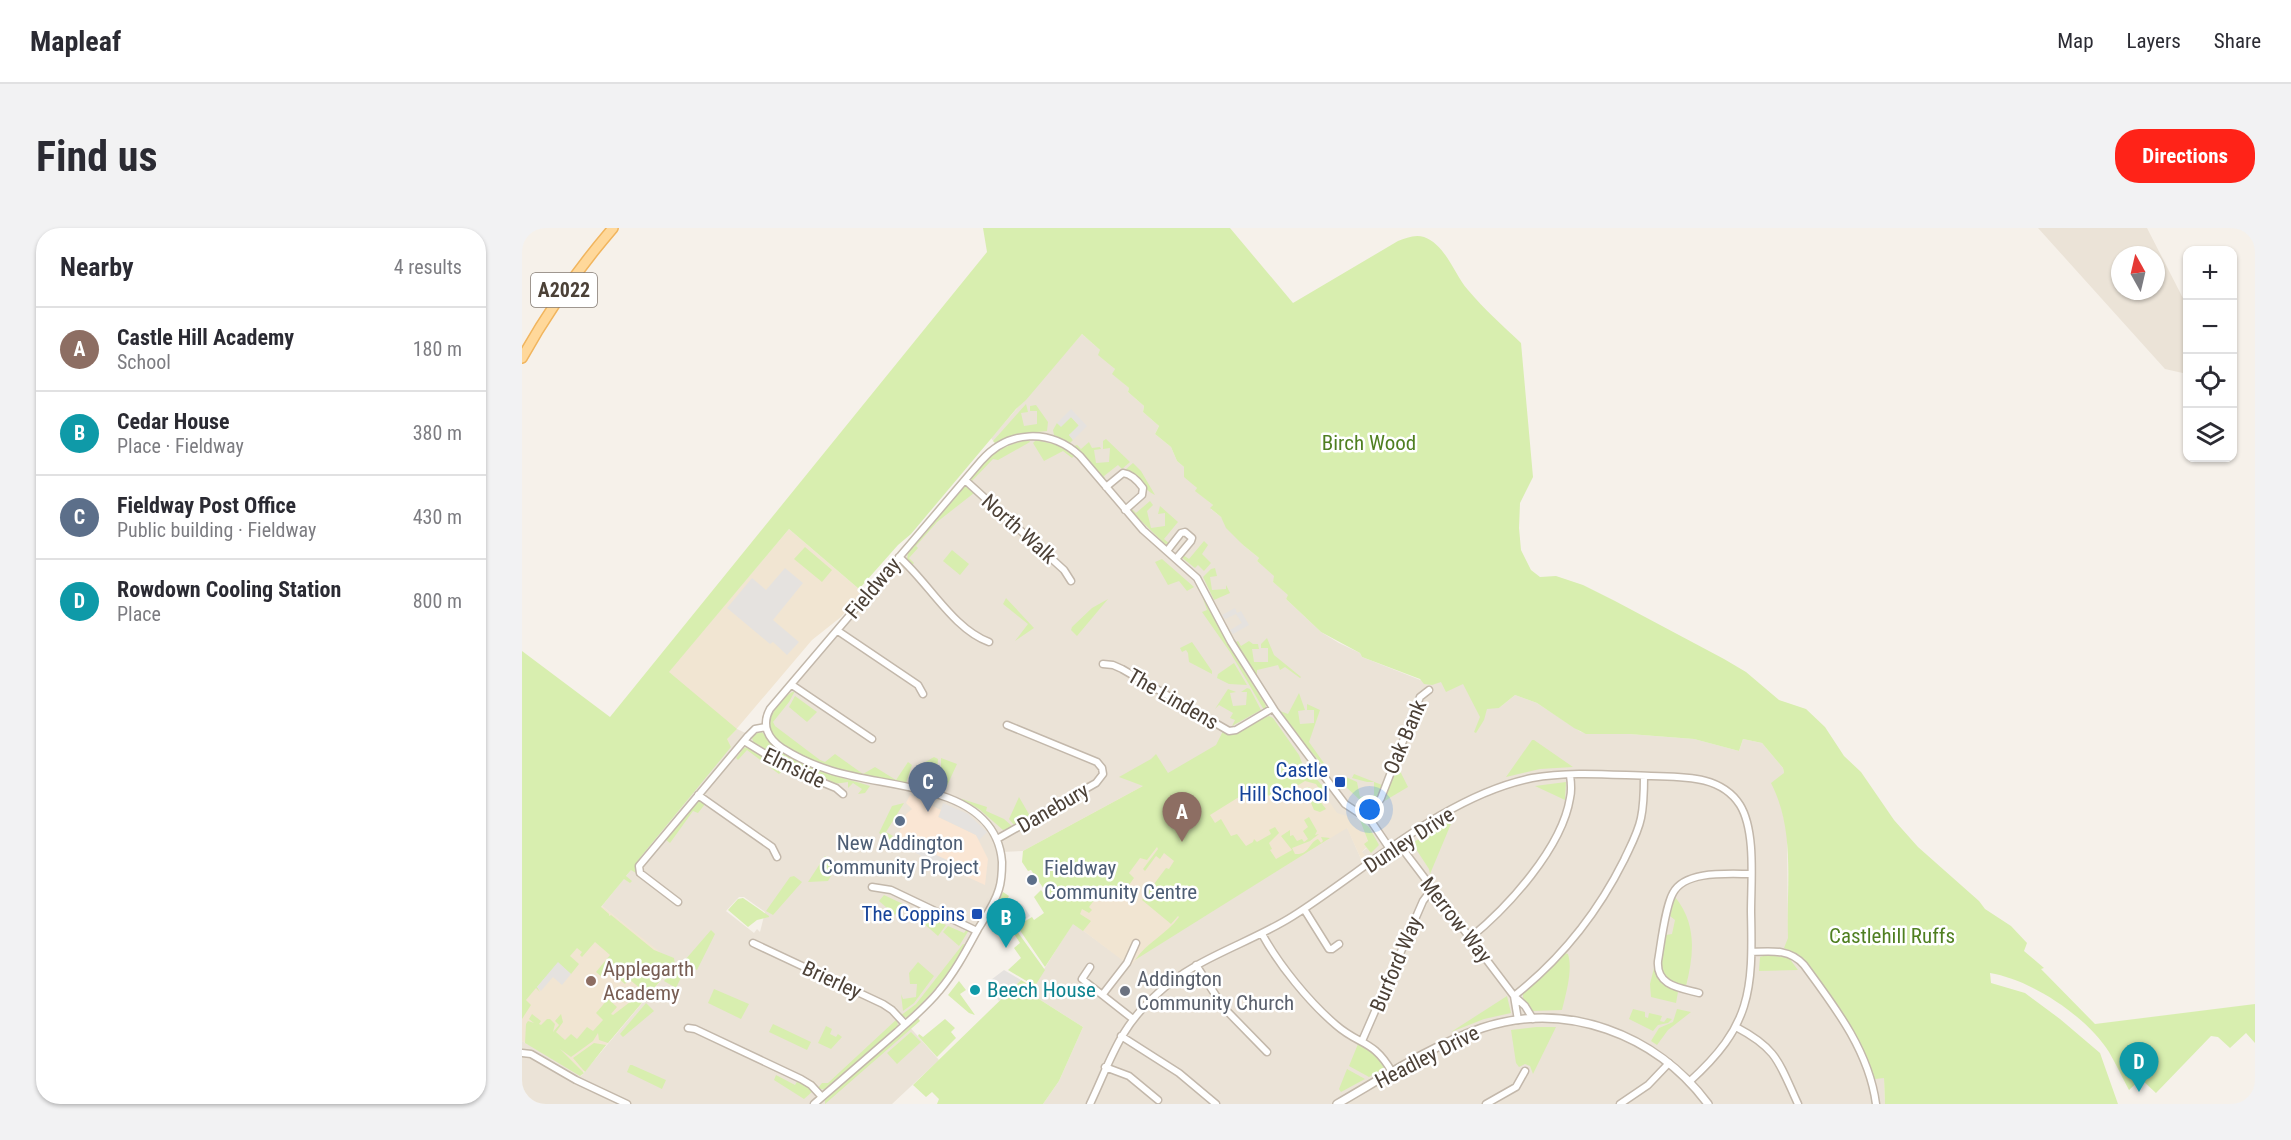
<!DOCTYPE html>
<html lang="en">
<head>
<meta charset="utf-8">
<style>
	body { margin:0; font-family:"Roboto Condensed",sans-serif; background:#f2f2f3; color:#2b2b33 }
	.controls { position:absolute; right:18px; top:18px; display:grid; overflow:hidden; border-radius:12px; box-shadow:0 2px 4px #0004 }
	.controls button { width:54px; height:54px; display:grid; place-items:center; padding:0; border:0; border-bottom:2px solid #e1e1e2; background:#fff; color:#2b2b33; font:30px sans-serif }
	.compass { position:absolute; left:1589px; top:18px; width:54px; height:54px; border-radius:50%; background:#fff; box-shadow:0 2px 4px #0004; rotate:352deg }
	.you { position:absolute; left:848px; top:582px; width:21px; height:21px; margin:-15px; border:4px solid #fff; border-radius:50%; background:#1a73e8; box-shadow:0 0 0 9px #1a73e833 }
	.badge { display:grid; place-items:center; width:39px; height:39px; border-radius:50%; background:#ff2318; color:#fff; font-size:20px; font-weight:700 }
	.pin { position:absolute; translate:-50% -50px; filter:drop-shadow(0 2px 3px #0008) }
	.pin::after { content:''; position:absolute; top:32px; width:21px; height:18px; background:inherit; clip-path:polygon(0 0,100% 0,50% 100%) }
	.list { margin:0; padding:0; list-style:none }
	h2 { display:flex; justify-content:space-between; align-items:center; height:78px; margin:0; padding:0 24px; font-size:26px }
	h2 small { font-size:20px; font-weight:400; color:#7c7c81 }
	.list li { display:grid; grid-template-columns:39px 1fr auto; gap:18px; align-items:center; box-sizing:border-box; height:84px; padding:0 24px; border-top:2px solid #e1e1e2 }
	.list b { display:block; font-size:22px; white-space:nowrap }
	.list p { margin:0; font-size:20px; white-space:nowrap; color:#7c7c81 }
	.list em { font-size:20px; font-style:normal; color:#7c7c81 }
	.icon { flex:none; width:33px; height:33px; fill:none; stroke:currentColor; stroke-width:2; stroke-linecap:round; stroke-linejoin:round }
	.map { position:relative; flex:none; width:1733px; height:876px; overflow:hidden; border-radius:24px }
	header { display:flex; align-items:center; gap:36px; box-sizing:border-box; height:84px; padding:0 30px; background:#fff; border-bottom:2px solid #e1e1e2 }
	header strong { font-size:28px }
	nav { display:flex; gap:33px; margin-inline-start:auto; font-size:21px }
	.intro { display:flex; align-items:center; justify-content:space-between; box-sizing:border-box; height:144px; padding:0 36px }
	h1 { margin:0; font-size:42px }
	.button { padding:15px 27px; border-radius:24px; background:#ff2318; color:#fff; font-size:21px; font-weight:700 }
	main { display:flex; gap:36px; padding:0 36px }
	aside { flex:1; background:#fff; border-radius:24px; box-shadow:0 2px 4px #0004 }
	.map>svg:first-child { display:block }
	.residential { fill:#ebe3d7; fill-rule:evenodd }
	.commercial { fill:#fae6d4 }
	.education { fill:#f1e5d2 }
	.green { fill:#d8eeaf }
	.parking { fill:#e5e2df }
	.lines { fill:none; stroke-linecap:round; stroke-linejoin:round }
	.minor-casing { stroke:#c3b8ab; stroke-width:9 }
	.tertiary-casing { stroke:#c3b8ab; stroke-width:10 }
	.primary-casing { stroke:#f1b55e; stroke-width:12 }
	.minor { stroke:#fff; stroke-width:6 }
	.tertiary { stroke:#fff; stroke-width:7 }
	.primary { stroke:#ffd89a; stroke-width:9 }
	.transit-dot { fill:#1a4fb4; stroke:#fff; stroke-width:2 }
	.service-dot { fill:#5c6f8a; stroke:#fff; stroke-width:2 }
	.education-dot { fill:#8d6e63; stroke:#fff; stroke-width:2 }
	.culture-dot { fill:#0f9aa8; stroke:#fff; stroke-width:2 }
	.worship-dot { fill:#6b7280; stroke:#fff; stroke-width:2 }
	.labels { text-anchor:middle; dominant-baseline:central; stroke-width:5; stroke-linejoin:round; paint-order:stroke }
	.shield { fill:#fff; stroke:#827a73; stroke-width:1.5 }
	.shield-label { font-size:20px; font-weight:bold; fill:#4c4137 }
	.park-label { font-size:21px; fill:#4f7f21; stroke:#fff }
	.street-label { font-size:21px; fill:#4c4137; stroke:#fff }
	.transit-label { font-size:21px; fill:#164399; stroke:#fff; text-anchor:end }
	.service-label { font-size:21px; fill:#4e5e75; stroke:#fff }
	.education-label { font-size:21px; fill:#785e54; stroke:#fff; text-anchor:start }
	.worship-label { font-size:21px; fill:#5b616d; stroke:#fff; text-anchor:start }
	.culture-label { font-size:21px; fill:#0d838f; stroke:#fff; text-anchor:start }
</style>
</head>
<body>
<header>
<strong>Mapleaf</strong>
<nav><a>Map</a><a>Layers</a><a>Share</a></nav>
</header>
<div class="intro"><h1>Find us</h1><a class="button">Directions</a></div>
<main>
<aside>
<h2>Nearby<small>4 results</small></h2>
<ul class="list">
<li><span class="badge" style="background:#8d6e63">A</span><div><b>Castle Hill Academy</b><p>School</p></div><em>180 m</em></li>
<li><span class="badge" style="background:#0f9aa8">B</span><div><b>Cedar House</b><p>Place · Fieldway</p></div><em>380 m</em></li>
<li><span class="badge" style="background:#5c6f8a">C</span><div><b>Fieldway Post Office</b><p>Public building · Fieldway</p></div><em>430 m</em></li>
<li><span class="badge" style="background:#0f9aa8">D</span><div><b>Rowdown Cooling Station</b><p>Place</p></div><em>800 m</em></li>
</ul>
</aside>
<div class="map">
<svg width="1733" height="876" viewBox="0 0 1733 876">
	<rect width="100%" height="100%" fill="#f6f1ea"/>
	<path class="residential" d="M1516,0H1625L1665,78V146L1643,141ZM1598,27H1634V63H1598Z
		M560,106L578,122L593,141L591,146L607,160L606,164L622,178L621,184L637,198L633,206L649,219L655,233L662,239L663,247L675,260L674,263L691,277L689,281L699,289L721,317L737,330L735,333L753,348L751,354L767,367L764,371L799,404L817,415L838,425L840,429L901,453L937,452L977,480L993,467L1015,475L1059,504L1070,506H1107L1172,511L1217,523L1221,511L1240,515L1261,540L1262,545L1257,571L1265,602L1266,710L1332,805L1347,837L1362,850L1363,876H521L537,853L561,799L509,766L512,757L551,695L608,737L621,725L825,599L839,631L840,624L845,620L849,624L840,593L645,545L501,623L480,624L469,597L423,568L309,543L256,516L246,504V486L475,218L469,210Z
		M243,500L245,507L283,534L413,566L453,584L473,607L479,634L477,659L438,732L409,772L290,876H0V813L59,848L152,737L80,678L169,567L205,511L215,501L236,511ZM217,669H222L243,684L238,704L235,701L232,705L204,683Z
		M385,796L417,832L370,876H294Z"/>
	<path class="commercial" d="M388,567L419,582L416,589L454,607L466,631L463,657L371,615L385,590L383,589L384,586L390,581L384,575Z"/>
	<path class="education" d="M267,301L337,361L339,366L319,389L290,412L206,511L209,519L96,503Z
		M645,545L791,550L815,585L840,593L849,625L844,620L840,624L844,628L839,631L825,600L621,725L608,738L551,695L501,623Z
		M80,678L153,736L58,848L0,813V716L28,739Z"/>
	<path class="green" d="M461,0H708L771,75L876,13C884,10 893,6 902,9C924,17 932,46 946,62C962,81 981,98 999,115L1011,249L998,275L997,300L999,322L1009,342L1018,349L1034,348L1061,357L1093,373L1202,431L1224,444L1257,472L1284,481L1303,499L1322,528L1339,544L1372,592L1396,619L1457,673L1463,681L1489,698L1505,715L1502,723L1522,740L1519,741L1573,796L1733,776V815L1724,805L1708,820L1696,809L1689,808L1634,865L1619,851L1607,862C1600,849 1594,836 1587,824C1564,788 1510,752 1468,745L1469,755L1503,765L1538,791L1578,825L1596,876H1363L1362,850L1353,851L1332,805L1281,730L1262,720L1266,710C1264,657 1274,604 1249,555L1262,545L1261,540L1240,515L1221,511L1217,523L1172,511L1107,506H1064L1052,500L1015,475L993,467L977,480L965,481L962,492L954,505L952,504L958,489L941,456L924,464L919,454L910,457L902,456L898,451L840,429L838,425L799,404L764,371L766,367L751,354L752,348L735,333L737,330L721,317L704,300L699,289L688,280L691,277L673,263L675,260L662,249V239L655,233L649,219L633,206L637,198L621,184L622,178L606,164L607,160L590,146L593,141L576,127L578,122L560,106L504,172L494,181L389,306L376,317L337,361L267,301L147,444L215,501L205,511L209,519L117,631L114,637V645L109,642L104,648L110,653L108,655L102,651L79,679L87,686V688L89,687L132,722L152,730L153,736L126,767L107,751L103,756L88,743L81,750L74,744L88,727L73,714L60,729L58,727L60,724L55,720L48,728L57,736L49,746L36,735L15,759L18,764L14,760L4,772L9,777L0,791V423L88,489L465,24Z
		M504,176L506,184L499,185L502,198L515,196V183H508V178L514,177L526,194L525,203L494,206L473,215L471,213Z
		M549,189L557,198L547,207L551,212L548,215L532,207L531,202L535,195L539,198Z
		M584,211L608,234L600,241L596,237L582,248L585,255L552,218L555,217L559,221L567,214L570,220L578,219L579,221L572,222L574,235L587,234L588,220L581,221V213Z
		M507,212L508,214L476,232L471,231L449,254C451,233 487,214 507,212Z
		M514,212L536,217L552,228L550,230L541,223L522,233L511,215Z
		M611,235L619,243L633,267C620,261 619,249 603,242Z
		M443,258L452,265L415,294L394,318L396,320L387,330L392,335L390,337L385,331L386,325Z
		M628,273L631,277L625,283L629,300L643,298V285L636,286L638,278L656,294L642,311L648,316L645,318L609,283V280L614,285Z
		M682,313L686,317L680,326L689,335L682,343L676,337L673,340L659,329L661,327L667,331Z
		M283,319L310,342L300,354L272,331Z
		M430,322L447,336L438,347L421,333Z
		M640,331L672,359L665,363L657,353L646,357L633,334Z
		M693,340L695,348L688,349L690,362L704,361V357L708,365L692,372L681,349L689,341Z
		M680,368L710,423L743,476L744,479L742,482L708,424L680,384L685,382Z
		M484,370L512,400L493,413L506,396L481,376Z
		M586,371L555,408L549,402L550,399L570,380Z
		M745,410L752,427L779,449L778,450L763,439L758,442L756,437L735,442V448L714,414L716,413L719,418L727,413L731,416H736L737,421H730L732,434H746V420H739V416Z
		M670,414L690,443V446L667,434L666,425L664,422L660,424L658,420Z
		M712,435L725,457L707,456L695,450L696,446Z
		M725,460L728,461L739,482L710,498L713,492L708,490L711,485L697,477L693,481L706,461L714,464L708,465L711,478L724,477L725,464H719Z
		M273,463L267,474L251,494L253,498L298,532L303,534L313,526L341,546L353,539L374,552L386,534L390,537L384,555C360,551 224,529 251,485C256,477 265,465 273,463Z
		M777,465L783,482L776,483L778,496L792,495V482H785V476L798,482L787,514L804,538L805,542L784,518L758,483L766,486Z
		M273,468L295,484L285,494L267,479Z
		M747,488L751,490L777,527L780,535L807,565L802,568L794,556L783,553L757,569L725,564L688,587L693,595L699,591L709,608L715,606L724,618L731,614L732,611L735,614L749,606L747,602L753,599L757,605L747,615L750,621L748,622L754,631L770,622L759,608L768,602V608L771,607L775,613L780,611L782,614L786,611L781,603L786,599L782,592L787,589L795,603L793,607L797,606L788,613L770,620L773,626C788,627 786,615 796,611L799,615L801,613L799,609L808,610L613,732C625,714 645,706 657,689L656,688L649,696L620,672L644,640L647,641L652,633L642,625L638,631L634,628L623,643L621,641L636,621L635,619L625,632L618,630L607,645L612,650L607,657L602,654V657L591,669L580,662L567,679L570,682L567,685L560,681L558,686L569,693L561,703L551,696L523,739L495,698L510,689L512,692L522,685L512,669L519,662L522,666L524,664L509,642L506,643L500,634L501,623L621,558L597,549L629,531L634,526L646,545L694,517L701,503L705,505Z
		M240,504C268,540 307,545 348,558L343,565L336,566L340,561L331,555L326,560V554L312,556L298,546L296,551L279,543L281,539L266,537L232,516L230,510L235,505Z
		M1010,512H1012L1051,539L1018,541L984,549Z
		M225,519L262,541L257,546L225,522L216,532L214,530L222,520Z
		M412,529L416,531L414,553L397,540L400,536Z
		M419,530L435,536L424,560L419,557Z
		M875,537L886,559L859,575L874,538Z
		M832,546L860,557L854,572L846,578L842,576L822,557L824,549L835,554L838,569L852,567V554H845L830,550Z
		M1044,554L1043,572L1013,558Z
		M787,559L804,581L798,584L792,582L789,575L790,571L784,563L779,566L777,563L752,578L783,560Z
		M497,569L508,588L492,597L487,591Z
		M437,570L465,579L464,583L482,591L491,599L481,602L457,581Z
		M179,573L183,576L176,585L171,583L148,615L143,611L175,574Z
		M382,575L364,604L371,608L368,613L357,605L370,578Z
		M931,591L908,646L907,641L890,615Z
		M838,592L847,599L857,617L849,625L842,616L846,613Z
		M303,628L316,636L306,653L286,654Z
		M272,648L280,654L251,687L244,683L268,649Z
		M481,664L487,668L473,694L467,690Z
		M362,667L381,676L373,687L357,673Z
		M1153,669C1175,696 1172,726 1164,758L1160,759C1131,750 1139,730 1144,707L1150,706L1153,692L1148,688Z
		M221,670L247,688V689L235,692L226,699L206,682L216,671Z
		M482,685L523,742L513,758L486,742L499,730L492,720L498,715L480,687Z
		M405,688L424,697L416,708L400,694Z
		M426,698L442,705L445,701L447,702L437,718L421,704Z
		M189,702L193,706L175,742L163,736V732Z
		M441,716L444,717C429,745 409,767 386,789L382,790L378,788L394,776Z
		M1043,725L1046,726C1051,742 1044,765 1040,782L1010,783L1001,770V765Z
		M1245,727L1267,730L1276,742L1237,743L1238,729Z
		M396,734L412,748L392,775L381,783L379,766L381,771L394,769L395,756H388L387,745Z
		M155,738L164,739L154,760L142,753Z
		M1132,740L1141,756L1156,764L1154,775L1129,769L1128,756Z
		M499,752L511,759L509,766L561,799L537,853L521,876H415L417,871L410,864L404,869L391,857Z
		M437,753L444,762L438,766L453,787L447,785L426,767Z
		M192,761L227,776L219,791L186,775Z
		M114,764L123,771L86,815L77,812L76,805L71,813L49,829L38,821L62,845L58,848L3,815L4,796L6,793L12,795L7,791L10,786L19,793L17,796L19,797L25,791H28L33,796L31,804L37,797L33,793L39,786L41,794L34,804L43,812L49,806L55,811L65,799L71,803L81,792L74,785L86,771L95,779L89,786L91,787L108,774Z
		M985,768L989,785L962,791L929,804Z
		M124,775L132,783L101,809L98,806Z
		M1111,781L1123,784V789L1126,790L1127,785L1140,788L1138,793L1142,794L1145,790L1150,791L1146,795L1136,797L1131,803L1107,791Z
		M1155,781L1169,784L1146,802L1135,817L1129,813L1137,800L1151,794Z
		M396,790L398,793L303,876V871Z
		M375,791L376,798L303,862L296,860L300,855H306Z
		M423,791L433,800L429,804L434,810L415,829L396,808L397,806L401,809Z
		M251,796L289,814L285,822L247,804Z
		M304,798L310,801L308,806L314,809L316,806L320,809L309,821L296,815Z
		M1014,799H1034L1011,846L1008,838L1003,836L997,839L994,835L989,802Z
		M389,804L399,814L375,836L365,825Z
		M72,815L84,817L63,844L51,830Z
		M836,816L855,828L862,840L847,849L827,838Z
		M108,837H110L144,852L140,861L105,844Z
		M825,841L843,851L819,864L817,861Z
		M254,847L273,857L276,852L291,863L282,871L252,852Z"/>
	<path class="parking" d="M549,181L565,198L551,212L547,207L557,197L549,189L539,199L535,195Z
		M263,340L281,355L251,392L277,414L265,427L251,414L248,416L205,380L230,350L244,362Z
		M713,380L715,385L719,383L727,397L711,406L708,402L720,395L714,386L703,391L700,387Z
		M421,575L446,586L465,604L457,612L454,607L417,589Z
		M396,619L441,639L437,646L393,625Z
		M495,674L501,677L508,688L494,697L484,681Z
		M36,734L49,746L40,757L31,749L19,763L15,759Z
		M482,742L499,752L477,773L465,755Z"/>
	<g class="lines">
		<g class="minor-casing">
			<path id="minor" d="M443,252L542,342L549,353
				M584,259L601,245C610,246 616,253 621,260L620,267L603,282
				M645,323L659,305L663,304L670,310L669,313L654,331
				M377,329C406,354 431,401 467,414
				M316,403L396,457L401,466
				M581,436L591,437L600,441L707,503L714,502L751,480
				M270,457L350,511
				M222,513L268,541L314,560L321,566
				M176,567L250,619L255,629
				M840,586L855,576L859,570L898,469L907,462
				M475,611L574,555L581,546L580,540L575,534L485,497
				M876,615L992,768L1003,778L1011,791
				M350,659L369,662L455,703
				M156,674L118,645L117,638L226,508L233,501L244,499
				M782,681L807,721H810L817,716
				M740,706C757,737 787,774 814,797C838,818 851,811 870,844
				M948,710C986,679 1040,620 1048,570C1050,562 1049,554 1048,547
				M231,715L361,776L370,782L383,796
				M1230,724C1250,723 1268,721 1282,737C1313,779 1347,823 1354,876
				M674,737L702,780L745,824
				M568,739L560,751L611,791
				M1177,765C1158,760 1134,758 1136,733C1139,716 1143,679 1151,665C1163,642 1207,646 1229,646
				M581,766L605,735L614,715
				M992,768C1039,731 1075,686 1102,632C1108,619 1116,605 1119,590C1122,576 1122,562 1122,548
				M992,768L996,792
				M1214,799C1256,821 1257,835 1276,876
				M166,800L173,801L279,851L289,857L300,869
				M599,808L657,845L694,876
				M840,813L901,673L910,661
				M0,825L9,826L54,852L105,876
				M583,839L607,848L636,872
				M292,876C320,852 347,828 375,804C389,791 405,778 417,763C433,744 444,723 456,701C464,688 473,675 477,661C480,652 480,643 480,634C477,594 447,575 411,565C355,549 312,553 260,520C246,511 239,497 248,481L459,233C486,202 528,200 558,228L621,302L675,350L709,414L753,483L823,576L849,593L868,621
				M568,876C589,832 596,801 635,766C674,729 727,716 771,688C845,641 922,568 1010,550C1049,543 1090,547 1129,548C1161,549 1199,547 1218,577C1234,603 1229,654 1229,684C1231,764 1229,798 1167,854
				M964,876L994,859L1003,843
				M1098,876L1126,857L1147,835"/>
		</g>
		<g class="tertiary-casing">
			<path id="tertiary" d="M815,876C862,849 909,818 960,800C1044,772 1134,806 1186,876"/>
		</g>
		<g class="primary-casing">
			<path id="primary" d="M0,130C26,83 56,41 91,0"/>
		</g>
		<use href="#minor" class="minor"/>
		<use href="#tertiary" class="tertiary"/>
		<use href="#primary" class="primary"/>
	</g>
	<g class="transit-dot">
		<rect x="812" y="548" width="12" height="12" rx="3"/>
		<rect x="449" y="680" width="12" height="12" rx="3"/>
	</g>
	<g class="service-dot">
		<circle cx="378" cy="593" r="6"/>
		<circle cx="510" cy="652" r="6"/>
	</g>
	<circle class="education-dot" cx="69" cy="753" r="6"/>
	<circle class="culture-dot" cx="453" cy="762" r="6"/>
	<circle class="worship-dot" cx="603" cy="763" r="6"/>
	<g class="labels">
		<rect class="shield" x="9" y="45" width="66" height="34" rx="4.5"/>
		<g class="shield-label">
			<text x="42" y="62">A2022</text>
		</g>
		<g class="park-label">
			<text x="847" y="215">Birch Wood</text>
			<text x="1370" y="708">Castlehill Ruffs</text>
		</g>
		<g class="street-label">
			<text transform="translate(497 301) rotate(42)">North Walk</text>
			<text transform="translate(351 360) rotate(-50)">Fieldway</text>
			<text transform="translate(651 471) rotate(30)">The Lindens</text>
			<text transform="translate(883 509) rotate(-67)">Oak Bank</text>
			<text transform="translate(272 540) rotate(26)">Elmside</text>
			<text transform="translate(531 580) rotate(-30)">Danebury</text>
			<text transform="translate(887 612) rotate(-33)">Dunley Drive</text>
			<text transform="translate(934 692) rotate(52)">Merrow Way</text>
			<text transform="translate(874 736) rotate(-67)">Burford Way</text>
			<text transform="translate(310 752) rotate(25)">Brierley</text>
			<text transform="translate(905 829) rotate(-27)">Headley Drive</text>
		</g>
		<g class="transit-label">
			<text x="806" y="542">Castle<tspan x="806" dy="24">Hill School</tspan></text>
			<text x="443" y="686">The Coppins</text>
		</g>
		<g class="service-label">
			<text x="378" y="615">New Addington<tspan x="378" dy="24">Community Project</tspan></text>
			<text x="522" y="640" text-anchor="start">Fieldway<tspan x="522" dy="24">Community Centre</tspan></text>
		</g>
		<g class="education-label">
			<text x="81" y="741">Applegarth<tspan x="81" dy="24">Academy</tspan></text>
		</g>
		<g class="worship-label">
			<text x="615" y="751">Addington<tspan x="615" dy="24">Community Church</tspan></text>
		</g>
		<g class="culture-label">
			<text x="465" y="762">Beech House</text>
		</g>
	</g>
</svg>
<div class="controls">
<button>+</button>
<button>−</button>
<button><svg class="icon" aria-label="locate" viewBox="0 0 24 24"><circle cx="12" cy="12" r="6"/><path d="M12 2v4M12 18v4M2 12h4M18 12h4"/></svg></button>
<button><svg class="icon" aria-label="layers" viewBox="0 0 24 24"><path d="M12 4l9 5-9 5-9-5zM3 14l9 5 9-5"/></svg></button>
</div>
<svg class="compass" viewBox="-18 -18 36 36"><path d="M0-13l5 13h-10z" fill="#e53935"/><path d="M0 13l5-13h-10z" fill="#7c7c81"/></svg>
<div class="you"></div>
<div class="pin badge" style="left:660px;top:614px;background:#8d6e63">A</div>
<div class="pin badge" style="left:484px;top:720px;background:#0f9aa8">B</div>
<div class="pin badge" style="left:406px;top:584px;background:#5c6f8a">C</div>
<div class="pin badge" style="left:1617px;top:864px;background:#0f9aa8">D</div>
</div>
</main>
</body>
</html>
